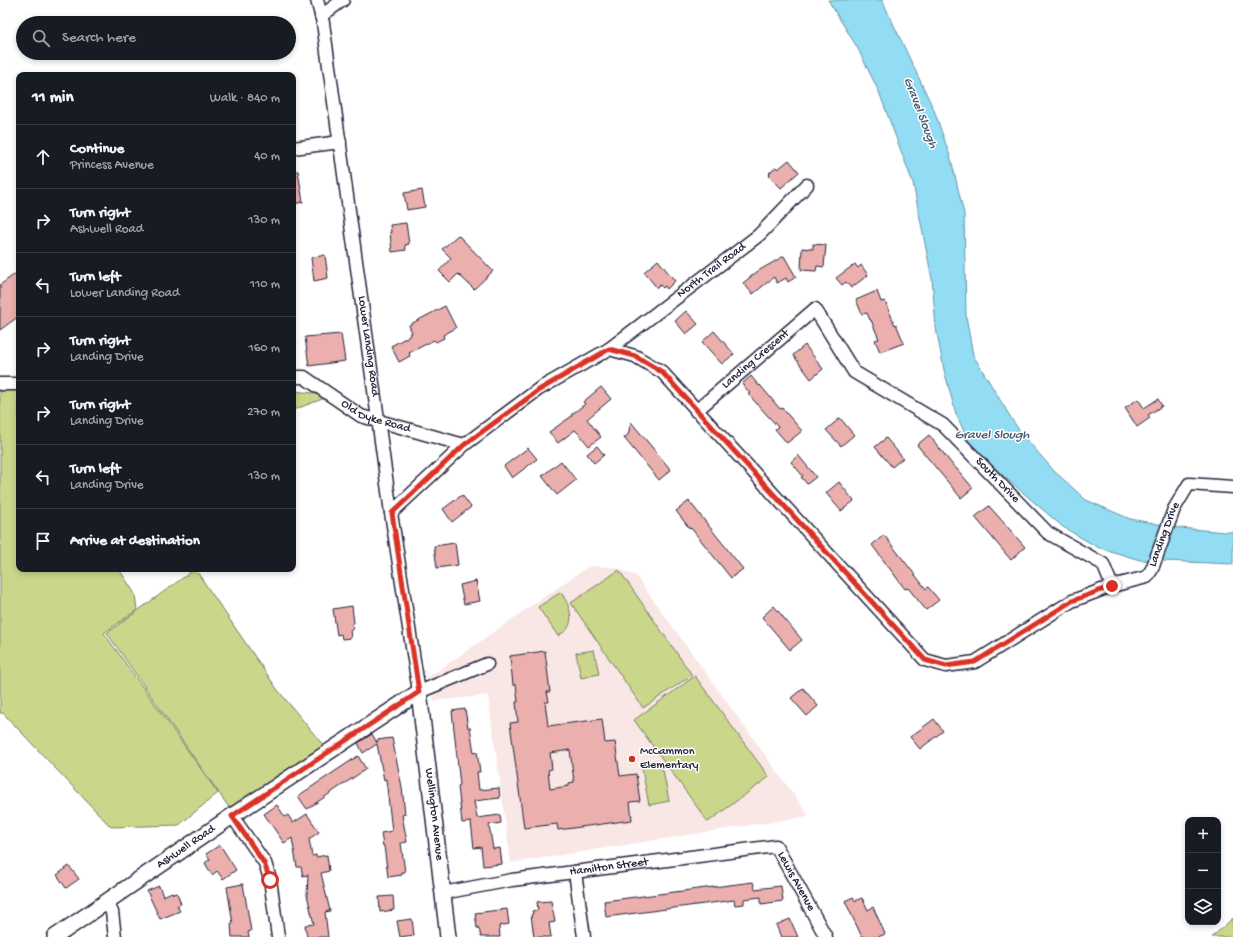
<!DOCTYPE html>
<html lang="en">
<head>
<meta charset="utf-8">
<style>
	body { margin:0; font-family:"Gochi Hand",sans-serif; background:#242831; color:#f1f3f6 }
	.controls { position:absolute; right:12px; bottom:12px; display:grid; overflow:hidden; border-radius:8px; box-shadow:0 2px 6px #0003 }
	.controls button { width:36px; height:36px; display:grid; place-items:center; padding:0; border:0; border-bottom:1px solid #363941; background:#171b24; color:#f1f3f6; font:20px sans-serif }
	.stop { position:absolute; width:12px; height:12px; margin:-9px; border:3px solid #d93025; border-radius:50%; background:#fff }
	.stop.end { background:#d93025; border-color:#fff; box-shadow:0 1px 4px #0008 }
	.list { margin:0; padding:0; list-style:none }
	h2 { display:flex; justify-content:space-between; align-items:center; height:52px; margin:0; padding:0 16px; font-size:17px }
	h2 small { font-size:13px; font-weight:400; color:#9ea1a6 }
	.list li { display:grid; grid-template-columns:26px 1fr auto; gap:12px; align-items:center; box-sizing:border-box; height:64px; padding:0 16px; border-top:1px solid #363941 }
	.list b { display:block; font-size:15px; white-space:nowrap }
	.list p { margin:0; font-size:13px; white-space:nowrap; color:#9ea1a6 }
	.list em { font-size:13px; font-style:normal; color:#9ea1a6 }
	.icon { flex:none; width:22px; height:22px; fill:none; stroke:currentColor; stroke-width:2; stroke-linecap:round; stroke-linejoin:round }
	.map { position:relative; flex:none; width:1233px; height:937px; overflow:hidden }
	.search { position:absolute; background:#171b24; box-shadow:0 2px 6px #0003; left:16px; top:16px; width:280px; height:44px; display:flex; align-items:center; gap:10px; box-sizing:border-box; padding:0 14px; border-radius:22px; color:#9ea1a6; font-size:15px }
	.panel { position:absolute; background:#171b24; box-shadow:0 2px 6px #0003; left:16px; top:72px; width:280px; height:500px; border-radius:8px }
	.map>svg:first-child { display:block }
	.built { fill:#f9e7e6 }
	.green { fill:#cad78b; stroke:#767c63 }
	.water { fill:#92ddf3; stroke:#6592a9 }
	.building { fill:#ebb0ad; stroke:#22223b; fill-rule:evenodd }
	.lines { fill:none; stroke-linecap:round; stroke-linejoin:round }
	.minor-casing { stroke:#22223b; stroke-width:15 }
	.tertiary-casing { stroke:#22223b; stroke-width:18 }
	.minor { stroke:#fff; stroke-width:12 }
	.tertiary { stroke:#fff; stroke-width:15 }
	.route { stroke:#d93025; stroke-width:5 }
	.poi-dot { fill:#c8321e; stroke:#fff; stroke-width:1.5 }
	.labels { text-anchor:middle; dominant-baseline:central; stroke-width:3; stroke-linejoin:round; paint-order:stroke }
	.street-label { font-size:12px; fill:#22223b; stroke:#fff }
	.poi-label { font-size:12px; fill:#22223b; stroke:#fff; text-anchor:start }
	.water-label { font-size:13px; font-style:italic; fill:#445a72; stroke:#fff }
</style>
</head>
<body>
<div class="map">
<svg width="1233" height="937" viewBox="0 0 1233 937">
	<rect width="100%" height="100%" fill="#fff"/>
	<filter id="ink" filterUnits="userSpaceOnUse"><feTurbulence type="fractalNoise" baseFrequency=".025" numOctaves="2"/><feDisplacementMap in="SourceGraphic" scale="8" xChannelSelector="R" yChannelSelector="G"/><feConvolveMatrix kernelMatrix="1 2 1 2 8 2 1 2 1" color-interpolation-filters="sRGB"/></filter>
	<g filter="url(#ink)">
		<path class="built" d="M589,566L614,567L636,576L809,816L511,863L488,695L434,701L427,678Z"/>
		<path class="green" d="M0,386L19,387V569H119L135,594L137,610L104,633L218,793L179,825L111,827L3,713H0Z
			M293,391L333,395L293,410Z
			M195,569L277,689L328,751L235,816L107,633Z
			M619,570L692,675L643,708L571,603Z
			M561,592C567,602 575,616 568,628C566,631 561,634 558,636L538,607Z
			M594,650L599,674L581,678L576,653Z
			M695,676L769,777L708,822L634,720Z
			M652,762L663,770L669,801L649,805L641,764Z
			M1233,918V937H1212Z"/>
		<path class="water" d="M828,0H882L934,110L951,159L964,214L966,316L973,355L1011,418L1021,433L1054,471L1086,500L1130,519L1180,528L1225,532H1233V564L1140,560L1097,547L1063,527L972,449L956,414L944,370L936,328L932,279L913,183L879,92L857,47Z"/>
		<path class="building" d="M789,160L799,172L781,188L769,175L770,174L769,173L776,167L778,169Z
			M293,171H298L303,202L293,204Z
			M422,190L425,207L407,210L404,193Z
			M406,223L409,244L405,245L406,250L392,252L390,232H391L390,225Z
			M458,235L493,271L474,289L458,274L450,282L439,271L451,258L442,249Z
			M813,244L826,245L824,267L817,266L816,271L801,270L802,248L813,249Z
			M325,255L328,278L314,281L311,258Z
			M784,256L796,277L788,282L786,278L777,283L774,277L753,294L743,283L758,271Z
			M658,260L675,281L667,289L665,286L663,288L660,285L657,288L644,272Z
			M855,264L858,268L861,265L868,275L851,288L846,282L842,285L836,278Z
			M19,271V316L0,330V285Z
			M877,291L881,302L885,301L895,325L896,324L904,343L880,352L875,340L879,339L871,320H870L867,313L862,314L856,300Z
			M445,306L456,328L443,335L444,338L436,342L434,340L409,353L410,356L399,362L391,346L411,335L410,334L412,333L409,325Z
			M686,311L698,324L686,334L675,321Z
			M714,331L734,354L722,364L702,342Z
			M341,334L345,361L309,366L305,337Z
			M805,345L823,369L811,379L793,355Z
			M751,376L759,386L760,385L780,409L782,408L802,431L787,443L775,429L778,427L748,394L750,393L742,384Z
			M601,387L611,399L587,419L601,437L589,446L580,435L575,430L558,443L549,432L572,416L571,415L585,404L583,402Z
			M1138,399L1144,408L1158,399L1162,406L1148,415L1150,418L1137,427L1125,408Z
			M840,418L854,435L841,446L826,430Z
			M631,422L671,470L659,480L624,438L628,435Z
			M929,435L955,468H956L973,488L961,498L917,445Z
			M886,438L903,458L892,467L875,447Z
			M597,446L604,455L594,463L587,454Z
			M528,448L537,459L512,478L504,466Z
			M798,455L816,477L807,484L801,477L803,476L791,462Z
			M561,461L576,480L557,495L542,476Z
			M839,482L854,501L841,511L826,493Z
			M462,495L471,507L452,522L443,509Z
			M689,501L743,569L731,578L691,528L690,529L676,511Z
			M989,506L1025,547L1011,560L975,517Z
			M884,535L926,589L928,587L939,600L926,610L908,588L905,589L872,545Z
			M455,543L458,565L437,568L434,546Z
			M476,581L480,601L464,604L460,585Z
			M352,606L354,623H352L353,630H350L351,638L342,639L341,634L337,635L333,609Z
			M774,606L802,640L790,650L762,617Z
			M545,651L550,692H547L549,702H545L548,726L602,719L605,743L615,742L620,776L636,774L640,801L630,802L632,820L558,830L557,824L524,828L510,723L518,722L516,702H518L516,685H513L510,656ZM570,750L574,782L569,783V786L550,789L548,770L552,769L550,753Z
			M803,688L818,706L807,716L791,698Z
			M465,709L468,728L470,727L474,753L477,752L480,772H477L479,790L499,788L500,798L474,801L477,818L500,815L501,823L489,825L493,849L500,848L502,864L483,866L481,847L474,848L471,822L462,823L458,786L460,785L452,711Z
			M934,719L943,731L920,749L910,737Z
			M372,734L377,743V740L392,738L393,743L402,787L405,814L402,815L407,842L401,843L405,872H402V875L388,877L384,846H383L381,833L392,831L386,779L384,780L377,744L363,753L358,743Z
			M358,756L366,769L307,809L298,796Z
			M277,805L285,817L288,815L293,823L307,814L319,832L309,839L312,856L316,855V857L327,855L329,871L321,873L330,911L325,912L328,937H307L305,925L314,924L307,895L308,875L303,876L301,867H297L292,838L284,843L264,814Z
			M220,845L236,870L223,879L217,871L212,875L205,863L210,859L206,854Z
			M69,866L79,879L66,888L57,875Z
			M753,882L755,889L781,886L783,901L761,904V897L744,899V904L735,905L734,900L606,917L604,901Z
			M243,884L251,931L248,932L249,937H232L231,924H233L227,887Z
			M159,886L163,896L172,892L173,894L177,893L181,904L177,906L180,911L160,919L147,891Z
			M393,896L394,910L380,912L379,897Z
			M853,897L855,901L862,898L868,910L873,907L885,934L878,937H862L845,901Z
			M551,901L555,922L549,923L551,937H534L531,915L533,914L532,911L538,910L537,902Z
			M507,909L509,924L499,926L500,937H481L479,928H477L475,913Z
			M412,919L414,935L400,937L397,921Z
			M790,919L798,937H781L776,925Z"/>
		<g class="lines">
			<g class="minor-casing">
				<g id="minor">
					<path id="s1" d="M317,0L323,23L391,513L419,692L487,664"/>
					<path d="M321,16L343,0"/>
					<path d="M293,148L340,142"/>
					<path id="s2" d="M609,349L635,356L662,372L925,660L946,666L975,662L1072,601L1112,586L1147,577L1152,569L1174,509L1189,484L1233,487"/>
					<path id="s3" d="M293,377H304L361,416L464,445"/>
					<path d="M0,384H19"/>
					<path id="s4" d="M696,411L815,309L854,372L943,425L1048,533L1103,564L1112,586"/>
					<path id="s5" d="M391,513L464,445L539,389L609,349L759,235L807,185"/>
					<path d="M232,816L265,863L270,879L278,937"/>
					<path d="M575,872L584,937"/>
					<path id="s6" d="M443,893L512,880L776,846L826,937"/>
					<path d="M106,902L112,912L115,937"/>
				</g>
			</g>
			<g class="tertiary-casing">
				<g id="tertiary">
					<path id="s7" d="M55,937L232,816L419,692L448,937"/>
				</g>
			</g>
			<use href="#minor" class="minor"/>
			<use href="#tertiary" class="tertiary"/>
		</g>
	</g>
	<g class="lines" filter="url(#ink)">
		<path class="route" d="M270,880L264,863L232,816L419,692L392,513L464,445L539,390L609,349L635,356L662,372L925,660L946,666L975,662L1072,601L1112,586"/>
	</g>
	<circle class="poi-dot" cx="632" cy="759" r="4"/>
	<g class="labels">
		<g class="street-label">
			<text stroke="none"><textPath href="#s5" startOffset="403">North Trail Road</textPath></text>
			<text stroke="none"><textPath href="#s1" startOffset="350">Lower Landing Road</textPath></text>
			<text stroke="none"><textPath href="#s4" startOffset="79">Landing Crescent</textPath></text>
			<text stroke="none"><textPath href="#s3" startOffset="94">Old Dyke Road</textPath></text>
			<text stroke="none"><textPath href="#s4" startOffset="412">South Drive</textPath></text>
			<text stroke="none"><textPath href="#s2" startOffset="739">Landing Drive</textPath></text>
			<text stroke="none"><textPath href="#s7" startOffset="562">Wellington Avenue</textPath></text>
			<text stroke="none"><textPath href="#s7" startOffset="159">Ashwell Road</textPath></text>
			<text stroke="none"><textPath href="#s6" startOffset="168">Hamilton Street</textPath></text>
			<text stroke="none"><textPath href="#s6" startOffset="377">Lewis Avenue</textPath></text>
		</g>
		<g class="poi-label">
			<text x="640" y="752">McCammon<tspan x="640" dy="14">Elementary</tspan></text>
		</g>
		<g class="water-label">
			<text transform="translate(920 113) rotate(69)">Gravel Slough</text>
			<text x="992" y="435">Gravel Slough</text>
		</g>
	</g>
</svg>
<div class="controls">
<button>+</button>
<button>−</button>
<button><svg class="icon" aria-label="layers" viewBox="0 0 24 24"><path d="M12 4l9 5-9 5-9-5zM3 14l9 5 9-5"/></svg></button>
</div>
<div class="stop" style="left:270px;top:880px"></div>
<div class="stop end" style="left:1112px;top:586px"></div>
<div class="search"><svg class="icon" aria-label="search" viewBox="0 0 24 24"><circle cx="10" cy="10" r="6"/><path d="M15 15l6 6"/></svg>Search here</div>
<section class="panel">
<h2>11 min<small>Walk · 840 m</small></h2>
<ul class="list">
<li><svg class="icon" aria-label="ahead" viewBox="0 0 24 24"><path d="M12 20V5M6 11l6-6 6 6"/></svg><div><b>Continue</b><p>Princess Avenue</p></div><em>40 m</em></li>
<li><svg class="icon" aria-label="right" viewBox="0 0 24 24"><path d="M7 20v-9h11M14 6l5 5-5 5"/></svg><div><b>Turn right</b><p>Ashwell Road</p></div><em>130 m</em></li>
<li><svg class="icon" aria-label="left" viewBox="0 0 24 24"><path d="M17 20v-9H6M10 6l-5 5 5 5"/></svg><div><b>Turn left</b><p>Lower Landing Road</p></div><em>110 m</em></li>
<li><svg class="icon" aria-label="right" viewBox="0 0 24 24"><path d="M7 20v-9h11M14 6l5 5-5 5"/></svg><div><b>Turn right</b><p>Landing Drive</p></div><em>160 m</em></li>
<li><svg class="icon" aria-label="right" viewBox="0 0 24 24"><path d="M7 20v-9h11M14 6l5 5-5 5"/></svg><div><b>Turn right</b><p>Landing Drive</p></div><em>270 m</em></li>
<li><svg class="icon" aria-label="left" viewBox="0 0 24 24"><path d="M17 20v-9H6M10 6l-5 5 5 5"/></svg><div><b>Turn left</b><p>Landing Drive</p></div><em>130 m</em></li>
<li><svg class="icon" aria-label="arrive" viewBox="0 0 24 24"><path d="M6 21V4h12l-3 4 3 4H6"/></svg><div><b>Arrive at destination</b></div></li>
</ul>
</section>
</div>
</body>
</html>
